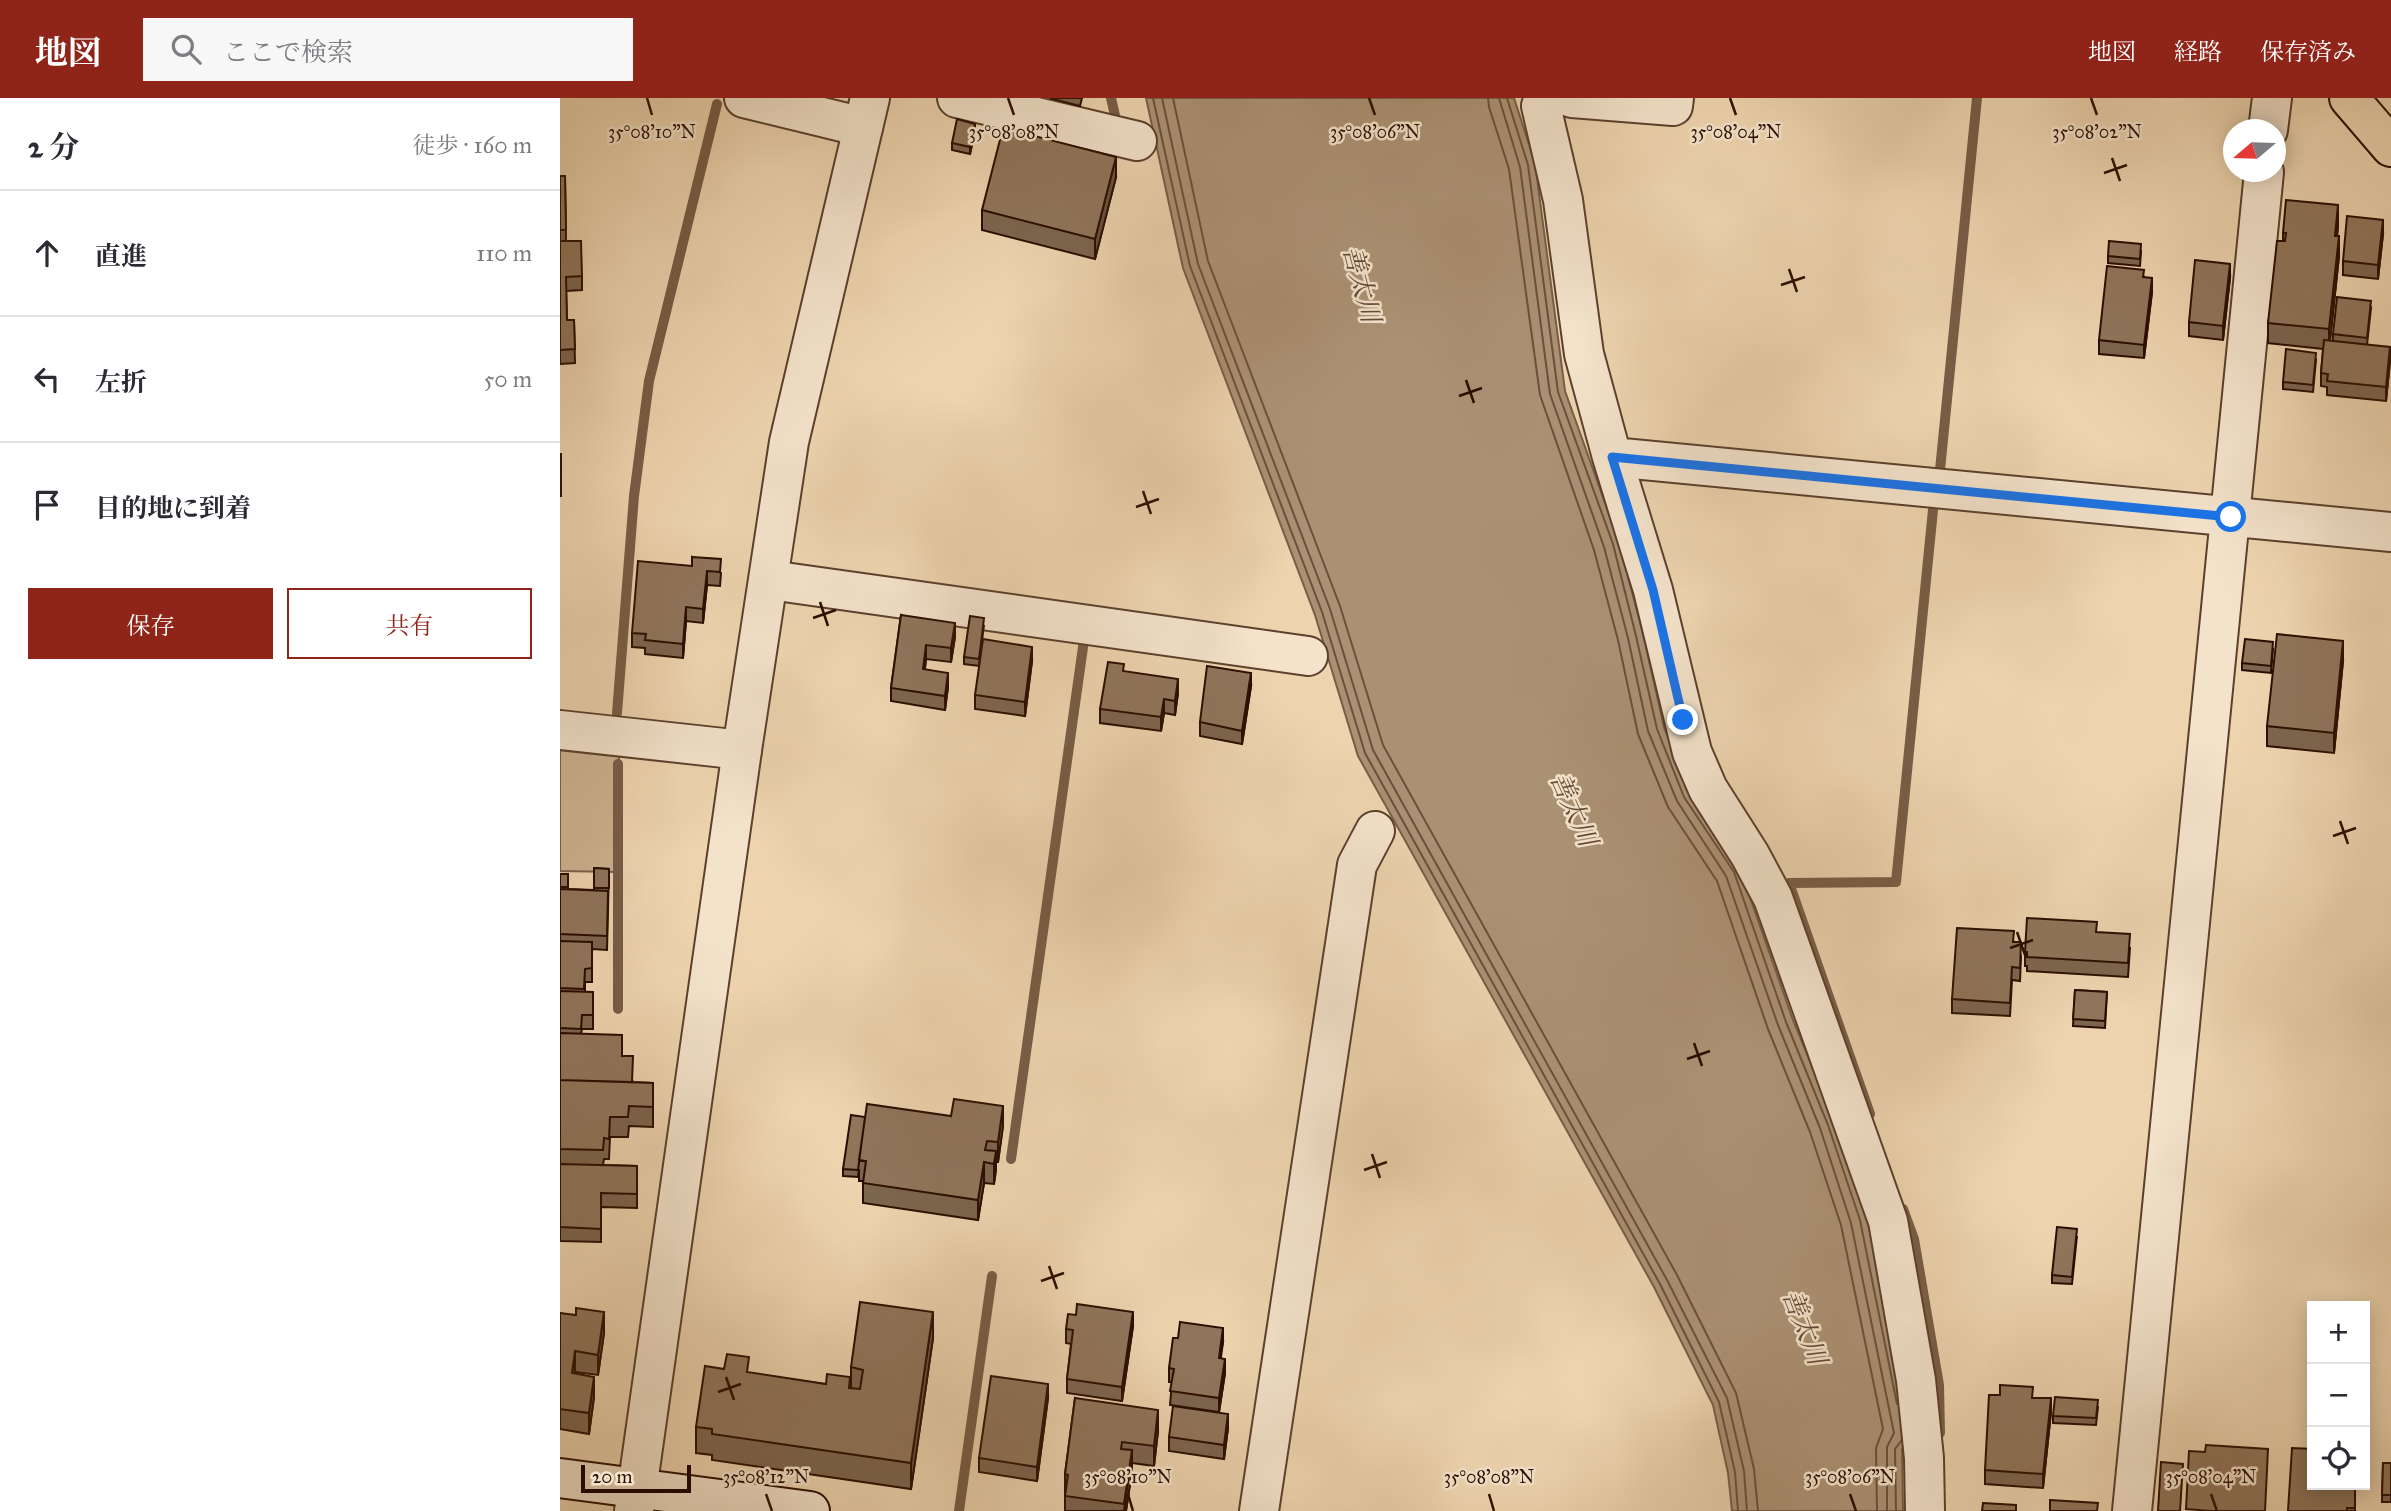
<!DOCTYPE html>
<html lang="ja">
<head>
<meta charset="utf-8">
<style>
	body { margin:0; font-family:"IM FELL Great Primer","Noto Serif JP",serif; background:#f7f7f7; color:#2b2b33 }
	.controls { position:absolute; right:21px; bottom:21px; display:grid; overflow:hidden; border-radius:0px; box-shadow:0 4px 18px #0003 }
	.controls button { width:63px; height:63px; display:grid; place-items:center; padding:0; border:0; border-bottom:2px solid #e1e1e2; background:#fff; color:#2b2b33; font:35px sans-serif }
	.compass { position:absolute; left:1663px; top:21px; width:63px; height:63px; border-radius:50%; background:#fff; box-shadow:0 4px 18px #0003; rotate:251deg }
	.scale { position:absolute; left:21px; bottom:18px; width:110px; box-sizing:border-box; padding-left:7px; border:4px solid #2b0e00; border-top:0; font-size:19px; line-height:24px; white-space:nowrap; color:#2b0e00; -webkit-text-stroke:5px #f3e3cb; paint-order:stroke }
	.stop { position:absolute; width:21px; height:21px; margin:-16px; border:5px solid #1a73e8; border-radius:50%; background:#fff }
	.stop.end { background:#1a73e8; border-color:#fff; box-shadow:0 2px 7px #0008 }
	.list { margin:0; padding:0; list-style:none }
	h2 { display:flex; justify-content:space-between; align-items:center; height:91px; margin:0; padding:0 28px; font-size:30px }
	h2 small { font-size:23px; font-weight:400; color:#7c7c81 }
	.list li { display:grid; grid-template-columns:46px 1fr auto; gap:21px; align-items:center; box-sizing:border-box; height:126px; padding:0 28px; border-top:2px solid #e1e1e2 }
	.list b { display:block; font-size:26px; white-space:nowrap }
	.list em { font-size:23px; font-style:normal; color:#7c7c81 }
	.actions { display:flex; gap:14px; padding:21px 28px }
	.actions a { flex:1; padding:16px 0; border:2px solid #8f2418; border-radius:0px; text-align:center; font-size:24px; color:#8f2418 }
	.actions .main { background:#8f2418; color:#fff }
	.icon { flex:none; width:38px; height:38px; fill:none; stroke:currentColor; stroke-width:2; stroke-linecap:round; stroke-linejoin:round }
	.map { position:relative; flex:none; width:1831px; height:1413px; overflow:hidden }
	header { display:flex; align-items:center; gap:42px; box-sizing:border-box; height:98px; padding:0 35px; background:#8f2418; color:#fff }
	header strong { font-size:33px }
	nav { display:flex; gap:38px; margin-inline-start:auto; font-size:24px }
	.search { width:490px; height:63px; background:#f7f7f7; display:flex; align-items:center; gap:18px; box-sizing:border-box; padding:0 24px; border-radius:0px; color:#7c7c81; font-size:26px }
	main { display:flex }
	aside { flex:1; background:#fff }
	.map>svg:first-child { display:block }
	.green { fill:#ccb291; stroke:#7c6048; stroke-width:2 }
	.water { fill:#ab9174; stroke:#785d46; stroke-width:2 }
	.lines { fill:none; stroke-linecap:round; stroke-linejoin:round }
	.shore { stroke:#6b503a; stroke-width:2 }
	.stream { stroke:#785d46; stroke-width:10 }
	.minor-casing { stroke:#5c402c; stroke-width:42 }
	.tertiary-casing { stroke:#5c402c; stroke-width:42 }
	.secondary-casing { stroke:#2b0e00; stroke-width:42 }
	.primary-casing { stroke:#2b0e00; stroke-width:42 }
	.minor { stroke:#f3e3cb; stroke-width:38 }
	.tertiary { stroke:#f3e3cb; stroke-width:38 }
	.secondary { stroke:#f3e3cb; stroke-width:38 }
	.primary { stroke:#edd4af; stroke-width:38 }
	.wall { fill:#7c654e; stroke:#2b0e00; stroke-width:2 }
	.shaded-wall { fill:#655240; stroke:#2b0e00; stroke-width:2 }
	.building { fill:#90755b; stroke:#2b0e00; stroke-width:2 }
	.route { stroke:#1a73e8; stroke-width:9 }
	.ticks { fill:none; stroke:#2b0e00; stroke-width:2.5 }
	.labels { text-anchor:middle; dominant-baseline:central; stroke-width:5; stroke-linejoin:round; paint-order:stroke }
	.water-label { font-size:26px; font-style:italic; fill:#654934; stroke:#f3e3cb }
	.ticks-label { font-size:18px; text-anchor:middle; fill:#2b0e00; stroke:#f3e3cb; stroke-width:5; stroke-linejoin:round; paint-order:stroke }
</style>
</head>
<body>
<header>
<strong>地図</strong>
<div class="search"><svg class="icon" aria-label="search" viewBox="0 0 24 24"><circle cx="10" cy="10" r="6"/><path d="M15 15l6 6"/></svg>ここで検索</div>
<nav><a>地図</a><a>経路</a><a>保存済み</a></nav>
</header>
<main>
<aside>
<h2>2 分<small>徒歩 · 160 m</small></h2>
<ul class="list">
<li><svg class="icon" aria-label="ahead" viewBox="0 0 24 24"><path d="M12 20V5M6 11l6-6 6 6"/></svg><div><b>直進</b></div><em>110 m</em></li>
<li><svg class="icon" aria-label="left" viewBox="0 0 24 24"><path d="M17 20v-9H6M10 6l-5 5 5 5"/></svg><div><b>左折</b></div><em>50 m</em></li>
<li><svg class="icon" aria-label="arrive" viewBox="0 0 24 24"><path d="M6 21V4h12l-3 4 3 4H6"/></svg><div><b>目的地に到着</b></div></li>
</ul>
<div class="actions"><a class="main">保存</a><a>共有</a></div>
</aside>
<div class="map">
<svg width="1831" height="1413" viewBox="0 0 1831 1413">
	<rect width="100%" height="100%" fill="#edd4af"/>
	<filter id="stains"><feTurbulence type="fractalNoise" baseFrequency=".00286" numOctaves="4"/><feColorMatrix values="0 0 0 0 .2 0 0 0 0 .09 0 0 0 0 .02 0 0 0 .5 -.17"/></filter>
	<radialGradient id="worn" r=".72"><stop offset=".6" stop-color="#630" stop-opacity="0"/><stop offset="1" stop-color="#630" stop-opacity=".3"/></radialGradient>
	<path class="green" d="M0,645L59,653L58,774L0,773Z"/>
	<path class="water" d="M586,0H954L975,65L1005,293L1059,444L1083,536L1104,629L1130,695L1180,771L1233,922L1275,1024L1307,1120L1352,1343L1342,1351L1343,1413H1172L1168,1375L1153,1307L1094,1189L798,658L755,517L623,170Z"/>
	<g class="lines">
		<path class="shore" d="M593,0L630,168L762,514L805,655L1100,1186L1159,1304L1175,1374L1178,1413
			M602,0L638,166L770,511L813,652L1107,1182L1167,1300L1184,1373L1187,1413
			M613,0L648,163L780,508L823,647L1117,1177L1176,1295L1194,1371L1198,1413
			M928,0L929,9L949,71L980,297L1034,452L1058,542L1078,636L1108,709L1157,783L1208,931L1250,1034L1281,1127L1323,1331L1316,1350L1317,1413
			M939,0L960,69L990,296L1044,449L1068,540L1088,633L1117,703L1166,778L1218,927L1260,1030L1291,1125L1334,1335L1327,1349V1413
			M947,0L968,67L998,294L1053,446L1076,538L1097,631L1124,699L1174,774L1226,924L1268,1027L1300,1122L1337,1306
			M1336,1413L1335,1351L1341,1343"/>
		<path class="stream" d="M551,0L556,22
			M1380,372L1417,0
			M57,615L74,398L89,283L157,6
			M58,911V666
			M1310,1016L1229,785L1336,784L1374,402
			M451,1061L524,542
			M1343,1111L1354,1141L1379,1287L1380,1335
			M399,1413L432,1178"/>
		<g class="minor-casing">
			<path id="minor" d="M184,0L303,29
				M397,0L577,43
				M986,0L981,8L1003,102L1024,256L1052,359L1831,434
				M1012,0L1113,8L1114,0
				M1708,32L1712,0
				M1052,359L1093,492L1132,654L1148,691L1190,757L1213,800L1328,1123L1356,1282L1364,1360L1365,1413
				M210,482L748,558
				M0,632L182,652
				M699,1413L797,767L815,733
				M1572,1413L1704,74"/>
		</g>
		<g class="tertiary-casing">
			<path id="tertiary" d="M74,1413L182,652L229,344L310,0"/>
		</g>
		<g class="secondary-casing">
			<path id="secondary" d="M0,1380L250,1413"/>
		</g>
		<g class="primary-casing">
			<path id="primary" d="M1789,0L1831,49"/>
		</g>
		<use href="#minor" class="minor"/>
		<use href="#tertiary" class="tertiary"/>
		<use href="#secondary" class="secondary"/>
		<use href="#primary" class="primary"/>
	</g>
	<path class="wall" d="M489,0H522L520,8Z
		M415,33L410,56L392,52V45Z
		M0,78H5L6,143L22,178V192L6,193L7,222H14L15,265L0,266Z
		M556,79L535,161L422,132V112Z
		M1778,128L1777,138L1779,158L1770,243H1773V236L1811,210L1807,247L1830,263L1826,303L1767,297V289L1761,288V275L1763,251L1708,245V225L1723,143V135Z
		M1823,136L1818,181L1783,177V163Z
		M1581,153L1580,168L1548,165V158Z
		M1584,179L1592,194L1584,260L1539,256V242Z
		M1670,180L1663,242L1629,238V224Z
		M1756,262L1753,294L1723,291V284Z
		M132,459L161,475L160,488L147,487L143,525L126,523L123,560L85,556V550L72,549V535L132,468Z
		M341,517L395,539L391,564L366,561L365,571L388,589L385,612L331,603V590Z
		M424,527L419,568L404,566V559Z
		M1713,551L1711,575L1682,572V565Z
		M472,563L465,618L415,611V597Z
		M1783,563L1774,655L1707,648V628Z
		M564,574L618,595L615,617L604,615L601,633L540,625V611Z
		M691,588L682,646L640,638V624Z
		M34,770L49,771L47,852L32,851V884H25V894H33V931H22L21,936L62,958L73,984L93,985V1029L69,1028L68,1039H50L49,1061H44L43,1067L77,1068V1110L41,1109V1144L0,1143V776H8V791L34,792Z
		M1454,844L1461,858L1460,883L1452,882L1450,918L1392,915V901Z
		M1570,850L1568,879L1467,873V868H1465V854Z
		M1515,892L1547,894L1545,930L1513,928Z
		M305,1019L443,1028L438,1064H436L434,1086L424,1085L418,1122L303,1105V1083H299V1071L298,1079L283,1078V1071Z
		M1517,1138L1512,1186L1492,1185V1177Z
		M0,1215L44,1235L38,1277L15,1274V1275L34,1299L29,1336L0,1331Z
		M573,1228L562,1303L507,1295V1281L511,1246L506,1245V1231Z
		M373,1240L351,1391L152,1362V1357L136,1355V1329L189,1275L291,1290V1269Z
		M663,1244L660,1260L665,1275L659,1314L610,1307L612,1284H609V1270Z
		M488,1300L477,1383L419,1374V1360Z
		M515,1300L598,1333L594,1368L572,1365V1373L566,1413H505V1376Z
		M1473,1300L1491,1314L1483,1390L1425,1386V1372Z
		M1538,1309L1536,1327L1493,1325V1318Z
		M668,1330L664,1361L609,1353V1339Z
		M1823,1365H1831V1404H1822Z
		M1752,1387L1795,1391V1413H1728Z"/>
	<path class="shaded-wall" d="M415,26V33L410,56V49Z
		M556,59V79L535,161V141Z
		M1778,107V128L1775,158V138Z
		M1823,122V136L1818,181V167Z
		M1779,138V158L1769,252V231Z
		M1670,166V180L1663,242V228Z
		M1592,180V194L1584,260V247Z
		M1830,249V263L1826,303V289Z
		M147,473V487L143,525V511Z
		M126,509V523L123,560V546Z
		M395,525V539L391,564V550Z
		M1783,543V563L1774,655V635Z
		M366,547V561L363,584V571Z
		M472,549V563L465,618V604Z
		M388,575V589L385,612V598Z
		M691,575V588L682,646V633Z
		M618,581V595L615,617V603Z
		M604,601V615L601,633V619Z
		M443,1008V1028L438,1064V1044Z
		M436,1053V1073L434,1086V1066Z
		M424,1064V1085L418,1122V1102Z
		M44,1214V1235L38,1277V1257Z
		M373,1214V1240L351,1391V1365Z
		M573,1214V1228L562,1303V1289Z
		M663,1230V1244L659,1274V1260Z
		M15,1253V1274L12,1295V1275Z
		M665,1261V1275L659,1314V1300Z
		M34,1279V1299L29,1336V1315Z
		M488,1286V1300L477,1383V1369Z
		M1491,1300V1314L1483,1390V1376Z
		M598,1312V1333L594,1368V1348Z
		M668,1316V1330L664,1361V1347Z
		M572,1352V1373L566,1413H564Z"/>
	<path class="building" d="M397,21L415,26L410,49L392,45Z
		M443,30L556,59L535,141L422,112Z
		M0,78H5L6,132H0Z
		M1726,102L1778,107L1775,138H1779L1769,231L1708,225L1717,143H1725L1726,135H1723Z
		M1787,118L1823,122L1818,167L1783,163Z
		M0,143H21L22,178L6,179L7,222H14L15,251L0,252Z
		M1549,143L1581,146L1580,161L1548,158Z
		M1635,162L1670,166L1663,228L1629,224Z
		M1547,168L1584,172L1583,179L1592,180L1584,247L1539,242Z
		M1777,199L1811,203L1807,240L1773,236Z
		M1764,242L1830,249L1826,289L1767,283L1768,276L1761,275Z
		M1726,251L1756,255L1753,287L1723,284Z
		M0,356H1V398H0Z
		M132,459L161,461L160,474L147,473L143,511L126,509L123,546L85,542L86,536L72,535L78,463L132,468Z
		M341,517L395,525L391,550L366,547L363,571L388,575L385,598L331,590Z
		M410,518L424,520L419,561L404,559Z
		M1717,536L1783,543L1774,635L1707,628Z
		M423,541L472,549L465,604L415,597Z
		M1685,541L1713,544L1711,568L1682,565Z
		M548,564L564,566L563,573L618,581L615,603L604,601L601,619L540,611Z
		M647,568L691,575L682,633L640,624Z
		M34,770L49,771V790H34Z
		M0,776H8V789H0Z
		M0,791L48,793L47,838L0,836Z
		M1467,820L1537,824L1536,834L1570,836L1568,865L1467,859V854H1465Z
		M1397,830L1454,833L1453,844H1461L1460,870L1452,869L1450,905L1392,901Z
		M0,843L32,844V870L25,871L24,891L0,890Z
		M1515,892L1547,894L1545,923L1513,921Z
		M0,893L33,894V917H22L21,931L0,930Z
		M0,935L62,937V958H73L72,984L0,982Z
		M0,982L93,985V1009L69,1008L68,1019H50L49,1041L44,1040L43,1052L0,1051Z
		M394,1001L443,1008L438,1044L427,1043L425,1052L436,1053L434,1066L424,1064L418,1102L303,1085L306,1063L299,1062L307,1006L391,1018Z
		M291,1017L305,1019L298,1072L283,1071Z
		M0,1066L77,1068V1096L41,1095V1131L0,1129Z
		M1497,1129L1517,1131L1512,1179L1492,1177Z
		M300,1204L373,1214L351,1365L152,1336V1331L136,1329L145,1268L164,1271L167,1256L189,1259L187,1274L266,1286L267,1276L290,1279L289,1290L300,1291L303,1272L291,1269Z
		M517,1206L573,1214L562,1289L507,1281L513,1232L506,1231L508,1216L516,1217Z
		M16,1210L44,1214L38,1257L15,1253L12,1275L34,1279L29,1315L0,1311V1215L16,1217Z
		M620,1224L663,1230L659,1260L665,1261L659,1300L610,1293L614,1271L609,1270L613,1240H618Z
		M431,1278L488,1286L477,1369L419,1360Z
		M1440,1287L1473,1289L1472,1300H1491L1483,1376L1425,1372L1429,1297H1440Z
		M1495,1299L1538,1302L1536,1320L1493,1318Z
		M515,1300L598,1312L594,1348L562,1344L561,1351L572,1352L564,1406L505,1398L508,1377L505,1376Z
		M613,1308L668,1316L664,1347L609,1339Z
		M1646,1347L1708,1351L1705,1413H1651L1626,1411L1629,1353L1645,1354Z
		M1732,1350L1752,1351V1387H1789V1391H1795V1410H1787V1413H1728Z
		M1601,1364L1623,1366L1620,1413H1598Z
		M1823,1365H1831V1397H1822Z
		M1490,1402L1538,1405L1537,1413H1490Z
		M1423,1405L1456,1407V1413H1422Z"/>
	<g class="lines">
		<path class="route" d="M1123,622L1093,492L1052,359L1671,419"/>
	</g>
	<path class="ticks" d="M87,0L92,17M448,0L454,17M809,0L815,17M1170,0L1176,17M1531,0L1537,17M1552,60L1560,83M1544,75L1567,67M1229,171L1237,194M1221,187L1245,179M906,282L914,305M899,298L922,290M583,393L591,416M576,409L599,401M260,504L268,528M253,520L276,512M1780,723L1788,746M1773,738L1796,730M1457,834L1465,857M1450,850L1473,842M1134,945L1142,968M1127,961L1150,953M812,1056L820,1080M804,1072L827,1064M489,1168L497,1191M481,1183L504,1175M166,1279L174,1302M158,1294L181,1286M206,1396L212,1413M568,1396L573,1413M929,1396L934,1413M1290,1396L1296,1413M1651,1396L1657,1413"/>
	<g class="labels">
		<g class="water-label">
			<text transform="translate(802 186) rotate(75)">善太川</text>
			<text transform="translate(1014 711) rotate(66)">善太川</text>
			<text transform="translate(1245 1229) rotate(69)">善太川</text>
		</g>
	</g>
	<g class="ticks-label">
		<text x="92" y="40">35°08'10"N</text>
		<text x="454" y="40">35°08'08"N</text>
		<text x="815" y="40">35°08'06"N</text>
		<text x="1176" y="40">35°08'04"N</text>
		<text x="1537" y="40">35°08'02"N</text>
		<text x="206" y="1385">35°08'12"N</text>
		<text x="568" y="1385">35°08'10"N</text>
		<text x="929" y="1385">35°08'08"N</text>
		<text x="1290" y="1385">35°08'06"N</text>
		<text x="1651" y="1385">35°08'04"N</text>
	</g>
	<rect width="100%" height="100%" filter="url(#stains)"/>
	<rect width="100%" height="100%" fill="url(#worn)"/>
</svg>
<div class="controls">
<button>+</button>
<button>−</button>
<button><svg class="icon" aria-label="locate" viewBox="0 0 24 24"><circle cx="12" cy="12" r="6"/><path d="M12 2v4M12 18v4M2 12h4M18 12h4"/></svg></button>
</div>
<svg class="compass" viewBox="-18 -18 36 36"><path d="M0-13l5 13h-10z" fill="#e53935"/><path d="M0 13l5-13h-10z" fill="#7c7c81"/></svg>
<div class="scale">20 m</div>
<div class="stop" style="left:1671px;top:419px"></div>
<div class="stop end" style="left:1123px;top:622px"></div>
</div>
</main>
</body>
</html>
